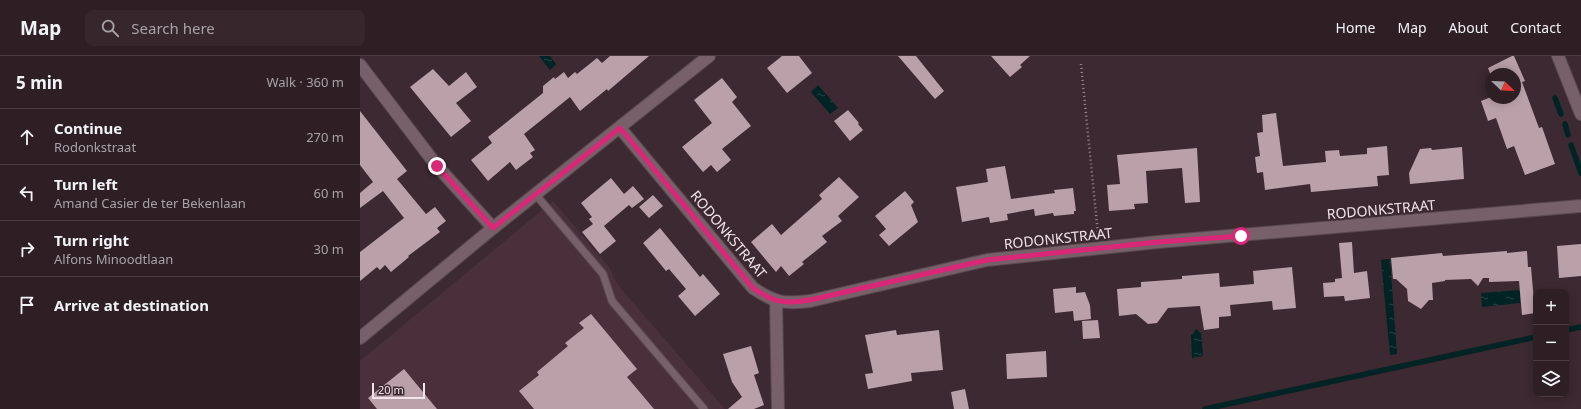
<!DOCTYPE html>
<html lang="en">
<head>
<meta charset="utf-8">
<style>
	body { margin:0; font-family:"Noto Sans",sans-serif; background:#36272d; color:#f1f3f6 }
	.controls { position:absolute; right:12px; bottom:12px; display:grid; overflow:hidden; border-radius:8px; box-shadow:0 2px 10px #0003 }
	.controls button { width:36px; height:36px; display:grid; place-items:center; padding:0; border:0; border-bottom:1px solid #493d42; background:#2e1f25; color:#f1f3f6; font:20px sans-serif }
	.compass { position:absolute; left:1125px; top:12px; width:36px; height:36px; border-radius:50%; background:#2e1f25; box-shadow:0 2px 10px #0003; rotate:113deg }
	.scale { position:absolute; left:12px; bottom:10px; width:53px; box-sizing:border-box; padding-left:4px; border:2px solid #f1e3e9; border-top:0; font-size:11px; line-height:14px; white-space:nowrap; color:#f1e3e9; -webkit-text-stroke:3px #3d2931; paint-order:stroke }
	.stop { position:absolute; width:12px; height:12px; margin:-9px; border:3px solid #db2777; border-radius:50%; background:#fff }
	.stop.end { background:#db2777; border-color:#fff; box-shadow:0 1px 4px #0008 }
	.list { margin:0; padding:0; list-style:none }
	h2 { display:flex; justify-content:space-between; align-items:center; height:52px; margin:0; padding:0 16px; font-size:17px }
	h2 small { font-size:13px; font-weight:400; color:#a7a2a7 }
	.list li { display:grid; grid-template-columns:26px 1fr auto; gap:12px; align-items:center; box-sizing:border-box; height:56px; padding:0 16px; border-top:1px solid #493d42 }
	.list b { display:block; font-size:15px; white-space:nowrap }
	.list p { margin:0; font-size:13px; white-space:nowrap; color:#a7a2a7 }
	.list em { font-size:13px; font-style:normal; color:#a7a2a7 }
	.icon { flex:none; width:22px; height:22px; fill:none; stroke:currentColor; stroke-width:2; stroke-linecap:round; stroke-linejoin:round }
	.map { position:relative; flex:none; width:1221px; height:353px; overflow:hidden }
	header { display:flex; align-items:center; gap:24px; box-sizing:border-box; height:56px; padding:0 20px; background:#2e1f25; border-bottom:1px solid #493d42 }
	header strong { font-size:19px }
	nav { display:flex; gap:22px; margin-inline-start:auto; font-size:14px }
	.search { width:280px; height:36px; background:#36272d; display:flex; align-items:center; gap:10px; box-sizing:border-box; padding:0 14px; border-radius:8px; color:#a7a2a7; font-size:15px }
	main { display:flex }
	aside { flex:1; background:#2e1f25 }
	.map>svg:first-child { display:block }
	.built { fill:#4a303b }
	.water { fill:url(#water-ripples) }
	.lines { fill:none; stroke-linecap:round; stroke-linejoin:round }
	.stream { stroke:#002324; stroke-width:5.5 }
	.building { fill:#b9a0a9 }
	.lane-casing { stroke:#59484f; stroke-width:9 }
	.street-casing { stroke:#59484f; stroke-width:14 }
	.secondary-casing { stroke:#59484f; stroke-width:14 }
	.path { stroke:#9d8d93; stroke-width:2.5; stroke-dasharray:1 3; stroke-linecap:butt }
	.lane { stroke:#776069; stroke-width:7 }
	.street { stroke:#776069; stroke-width:12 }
	.secondary { stroke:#776069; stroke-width:12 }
	.route { stroke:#db2777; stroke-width:5 }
	.labels { text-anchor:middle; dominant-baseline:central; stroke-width:4; stroke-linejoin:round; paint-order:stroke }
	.street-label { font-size:14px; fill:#f1e3e9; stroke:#3d2931 }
</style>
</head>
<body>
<header>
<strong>Map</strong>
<div class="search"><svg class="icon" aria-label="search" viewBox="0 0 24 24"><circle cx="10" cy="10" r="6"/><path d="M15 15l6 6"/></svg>Search here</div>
<nav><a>Home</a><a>Map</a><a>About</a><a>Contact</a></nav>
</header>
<main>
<aside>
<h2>5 min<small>Walk · 360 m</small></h2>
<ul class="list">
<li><svg class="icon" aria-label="ahead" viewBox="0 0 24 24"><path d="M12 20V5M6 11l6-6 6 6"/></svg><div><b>Continue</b><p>Rodonkstraat</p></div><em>270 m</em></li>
<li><svg class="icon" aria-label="left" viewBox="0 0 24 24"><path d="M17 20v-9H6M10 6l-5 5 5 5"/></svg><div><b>Turn left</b><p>Amand Casier de ter Bekenlaan</p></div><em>60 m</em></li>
<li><svg class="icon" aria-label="right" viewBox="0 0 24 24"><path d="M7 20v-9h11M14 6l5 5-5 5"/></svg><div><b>Turn right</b><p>Alfons Minoodtlaan</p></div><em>30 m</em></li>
<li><svg class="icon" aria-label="arrive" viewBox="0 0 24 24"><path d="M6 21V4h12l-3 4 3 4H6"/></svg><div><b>Arrive at destination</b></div></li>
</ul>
</aside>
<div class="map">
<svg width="1221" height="353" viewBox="0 0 1221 353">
	<defs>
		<pattern id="water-ripples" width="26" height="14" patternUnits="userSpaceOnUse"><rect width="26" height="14" fill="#002324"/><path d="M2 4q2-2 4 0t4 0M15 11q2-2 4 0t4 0" fill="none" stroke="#264344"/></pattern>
	</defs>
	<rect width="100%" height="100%" fill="#3d2931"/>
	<path class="built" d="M193,145L249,211L258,229L365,353H0V305Z"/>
	<path class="water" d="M179,0H190L196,8L190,14Z
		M458,29L478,52L470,58L451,36Z
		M1030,203L1037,298L1030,299L1021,204Z
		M1160,234V247L1122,251L1121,237Z
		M836,273L841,277L843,300L832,302L831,279L833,278Z"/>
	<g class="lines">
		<path class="stream" d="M1195,42L1201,58
			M1205,68L1208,79
			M1211,89L1221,117
			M1206,274L1221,271
			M845,353L1176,281"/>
	</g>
	<path class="building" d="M250,0H289L248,35L247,33L220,55L210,41L164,78L175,94L170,97L173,101L156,114L150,106L128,125L111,104L132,87L128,81L183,37V30L194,21L195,23L204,16L208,22L215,16L217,18L237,2L242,7Z
		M422,0H439L452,17L427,37L407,12Z
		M538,0H556L584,35L575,43Z
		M631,0H670L660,9L662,11L650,21Z
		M1152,0H1154L1165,25L1162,26L1179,72L1182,71L1195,108L1165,119L1154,90L1147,93L1136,62L1128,65L1121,45L1131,41L1155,42V18H1131V20L1128,12Z
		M73,13L89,30L106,16L117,31L96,47L111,65L91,81L50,31Z
		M362,22L377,41L372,46L391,70L362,93L371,104L357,116L351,109L343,116L322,91L352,67L334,44Z
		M488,54L499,67L498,68L503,74L490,85L474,65Z
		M0,55L47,115L37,123L66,158L75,151L86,165L77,172L80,176L48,200L49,201L31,216L25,209L20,214L17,211L0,225V196L44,162L23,135L0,152V137L13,126L0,109Z
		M916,57L923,110L966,106L965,95L979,94L980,100L1007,98V92L1027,90L1029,119L1017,120L1018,130L951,136L950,128L905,134L903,116L897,117L895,101L900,100L897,77L903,76L902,59Z
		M1102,91L1104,123L1050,128L1049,117L1060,93L1071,92L1072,94Z
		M837,92L840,146L825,147L822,112L786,115L788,147L774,148L775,153L749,155L747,129L760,128L757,99Z
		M645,110L651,143L695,137L694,134L713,132L716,155H714V158L694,160L693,157L675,160L674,153L647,158L648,164L630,167L629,161L602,166L596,131L628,126L626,113Z
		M479,121L499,141L478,160L482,165L462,180L467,186L442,206L444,208L429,220L421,210L416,216L391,186L412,168L421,179L462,143L459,139Z
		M251,122L264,138L273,130L284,143L272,152L269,149L244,170L256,185L240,198L222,176L233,168L229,163L232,161L221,147Z
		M545,135L554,146L551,149L558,166L529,190L519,179L526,173L515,160Z
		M293,139L303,150L289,162L279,151Z
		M300,172L340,221L343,218L360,238L335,260L318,240L326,233L309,213L306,215L283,187Z
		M992,186L994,217L1007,215L1010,242L985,245L984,240L964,241L963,227L975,226V223L982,222L979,187Z
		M1221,188V220L1199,222L1197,190Z
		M1147,195V197L1167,195L1168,211H1171L1175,257L1162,259L1159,225L1129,226V222H1123L1118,230L1111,223L1085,224V225L1072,227L1073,244H1069L1061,253L1048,245L1047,233L1036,223H1033L1031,202L1082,197L1083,200Z
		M932,211L936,252L913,254L912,245L870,249L871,260L859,261V272L844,274L840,250L808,252L797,267L788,268L776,258L759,260L757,233L781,231V226L822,223V220L859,217L860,231L894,228L893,215Z
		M716,231V237L725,236L730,249L731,263L714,265L713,255L695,257L693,233Z
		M231,258L277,313L267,321L294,353H174L159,335L179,319L177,316L208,290L205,287L224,272L219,267Z
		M738,264L740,282L723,283L722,265Z
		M536,274L537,279L579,274L583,314L551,317L552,325L508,333L505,318L513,317L505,279Z
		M391,290L399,317L394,319L404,349L394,353H368L382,341L372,326L363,298Z
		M686,295L687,321L647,323L646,298Z
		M44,313L77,353H17L8,342Z
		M605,333L609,353H594L591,336Z"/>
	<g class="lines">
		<g class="lane-casing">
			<path id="lane" d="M176,139L243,218L252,245L344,353"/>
		</g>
		<g class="street-casing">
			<path id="street" d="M1198,0L1221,58
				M0,9L77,110L133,172
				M260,72L393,232C415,247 424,248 450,245L627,204L798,186L1221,150
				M416,245L418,353"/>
		</g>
		<g class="secondary-casing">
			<path id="secondary" d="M0,282L133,172L349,0"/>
		</g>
		<path class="path" d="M721,8L738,178"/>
		<use href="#lane" class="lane"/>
		<use href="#street" class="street"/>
		<use href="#secondary" class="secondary"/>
	</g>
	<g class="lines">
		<path class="route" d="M77,110L133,172L260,72L393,232C414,247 425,248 450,244L627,204L798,186L881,180"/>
	</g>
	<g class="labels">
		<g class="street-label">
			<text transform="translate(1021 153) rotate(-5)">RODONKSTRAAT</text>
			<text transform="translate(369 178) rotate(50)">RODONKSTRAAT</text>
			<text transform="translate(698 182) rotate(-6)">RODONKSTRAAT</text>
		</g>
	</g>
</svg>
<div class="controls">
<button>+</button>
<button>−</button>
<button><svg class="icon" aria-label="layers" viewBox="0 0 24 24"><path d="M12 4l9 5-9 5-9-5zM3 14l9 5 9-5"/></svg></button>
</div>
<svg class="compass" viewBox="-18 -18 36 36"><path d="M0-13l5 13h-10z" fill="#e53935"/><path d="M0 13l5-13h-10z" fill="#a7a2a7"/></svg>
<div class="scale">20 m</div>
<div class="stop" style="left:881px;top:180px"></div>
<div class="stop end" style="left:77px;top:110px"></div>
</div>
</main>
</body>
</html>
